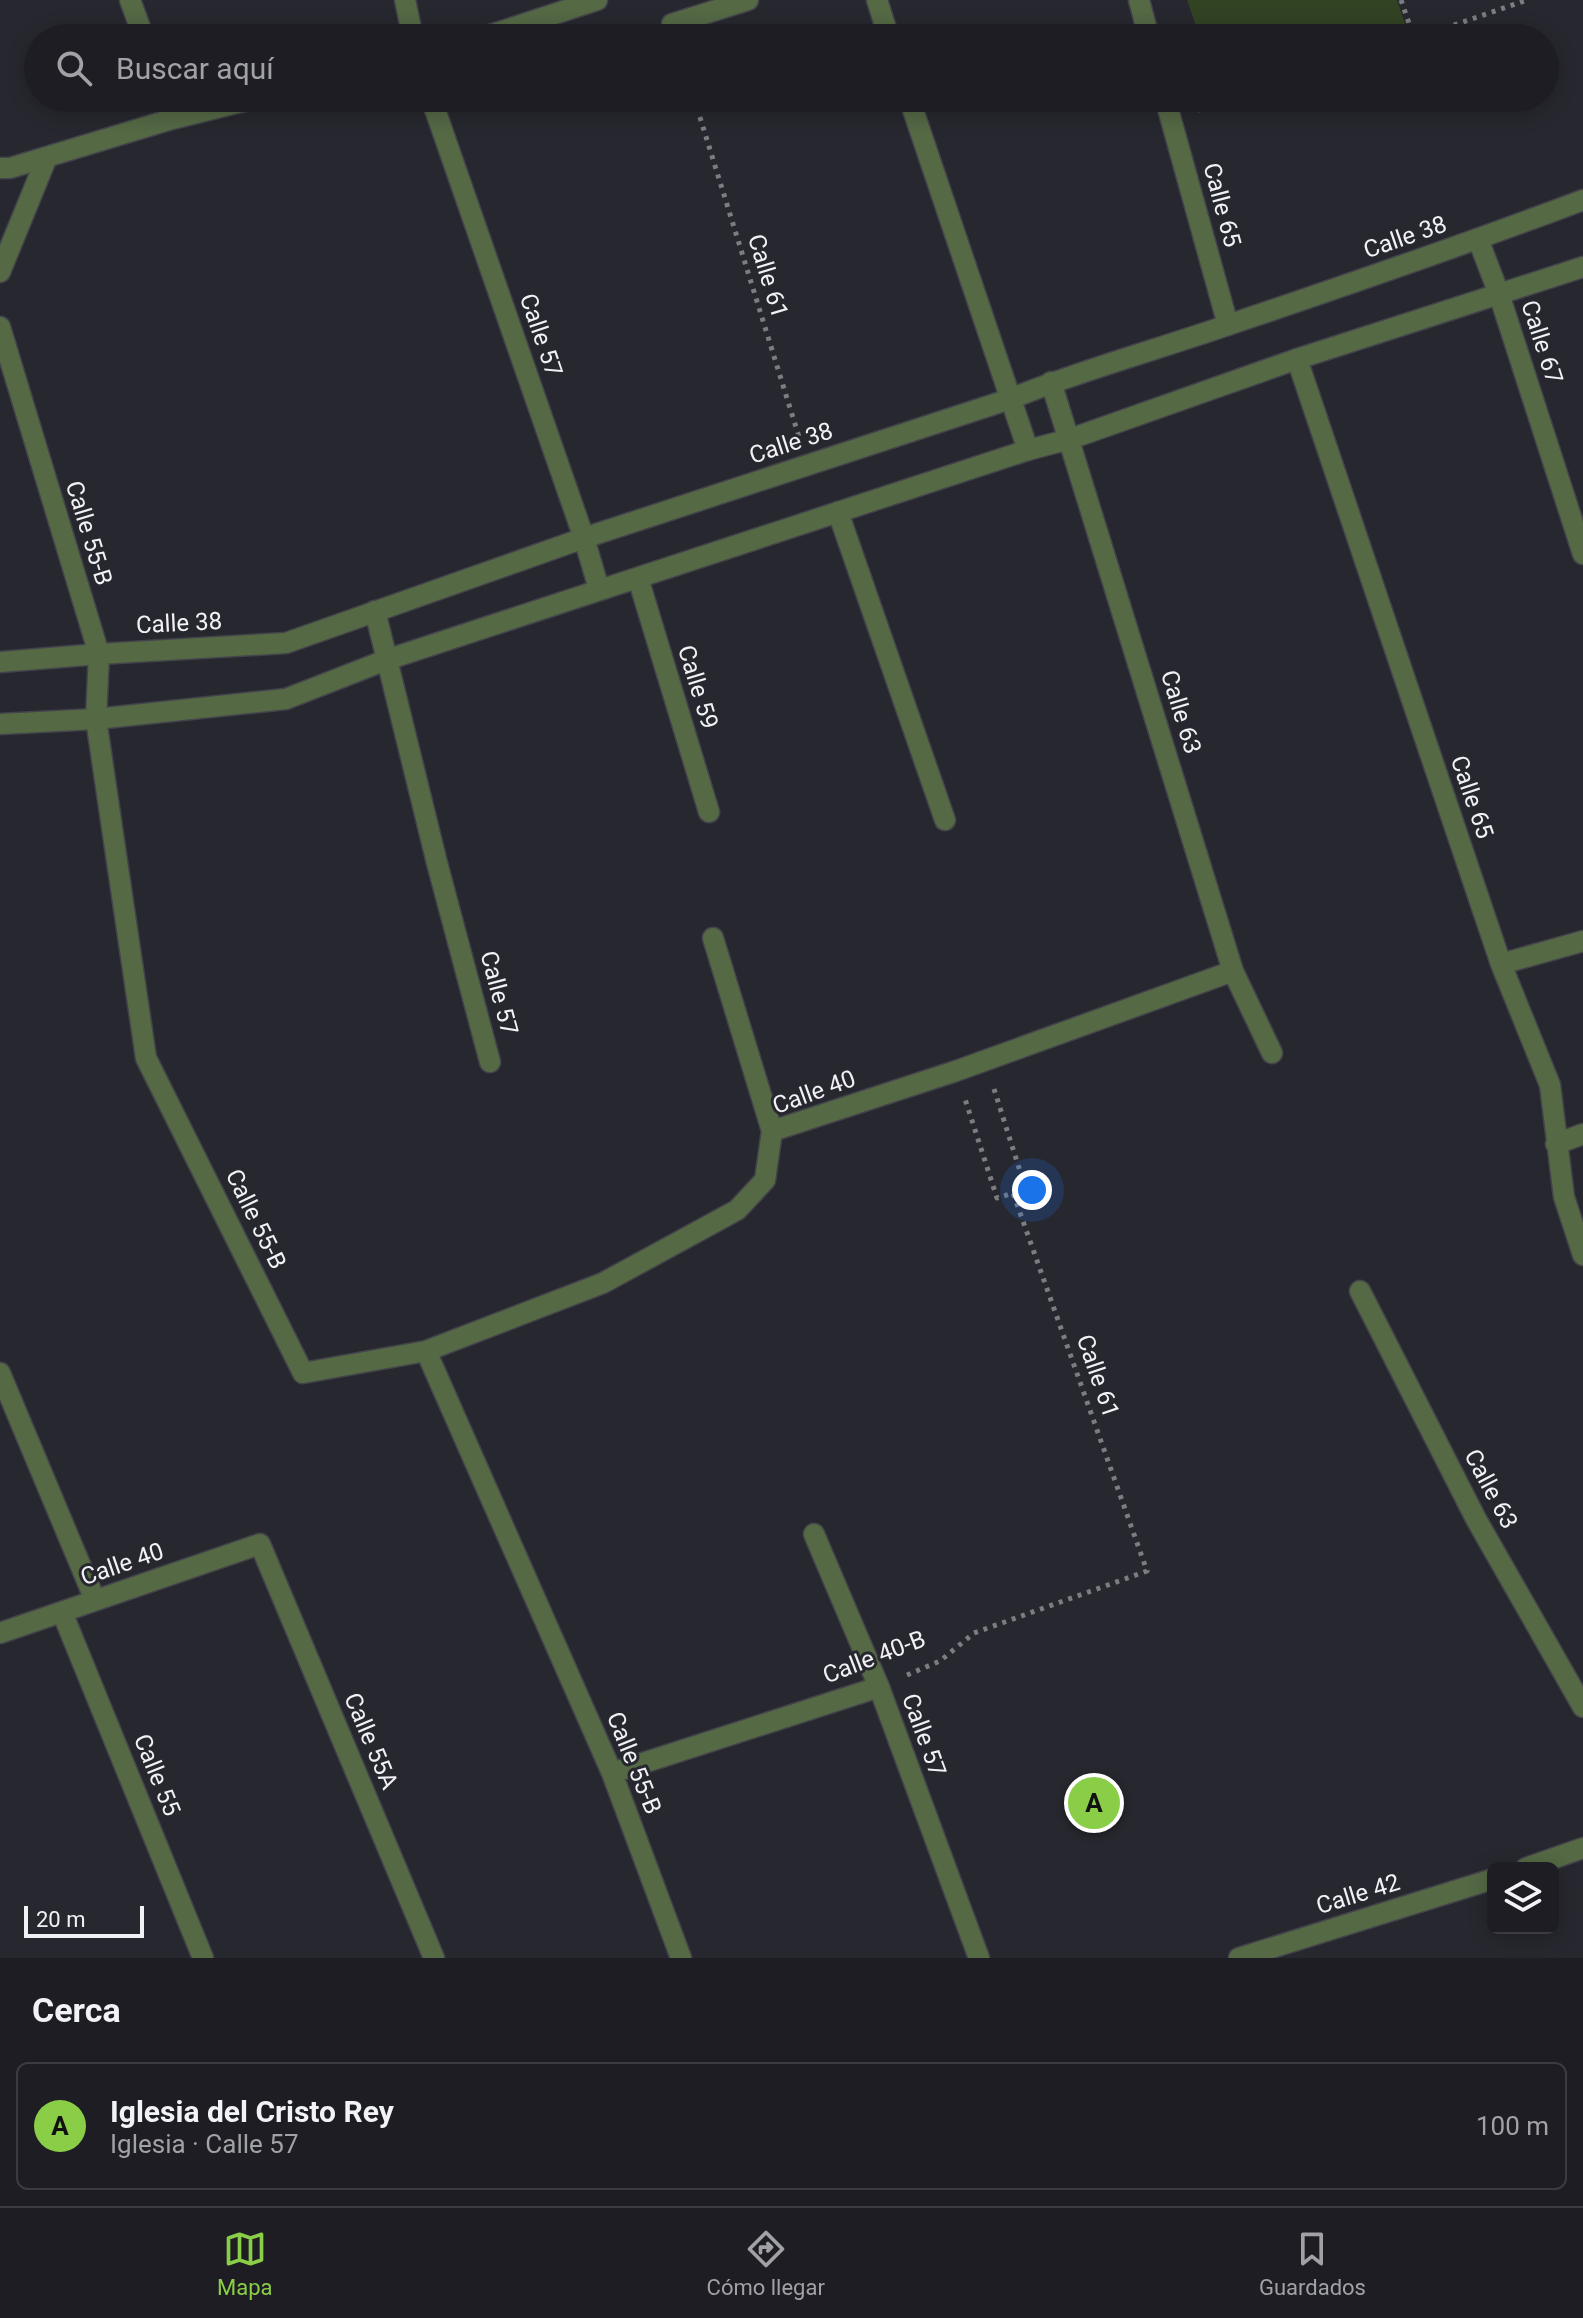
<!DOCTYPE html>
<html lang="es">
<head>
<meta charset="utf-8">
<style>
	body { margin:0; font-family:Roboto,sans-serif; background:#2a2a30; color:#f1f3f6 }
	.controls { position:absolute; right:24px; bottom:24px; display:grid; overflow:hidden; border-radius:12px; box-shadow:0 4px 20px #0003 }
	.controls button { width:72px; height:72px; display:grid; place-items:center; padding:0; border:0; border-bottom:2px solid #3b3b41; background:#1d1d23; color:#f1f3f6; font:40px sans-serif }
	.scale { position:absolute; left:24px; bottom:20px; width:120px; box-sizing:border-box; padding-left:8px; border:4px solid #f1f1f6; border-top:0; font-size:22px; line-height:28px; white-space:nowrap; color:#f1f1f6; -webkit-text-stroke:6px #27272f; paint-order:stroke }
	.you { position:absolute; left:1032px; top:1190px; width:28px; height:28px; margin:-20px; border:6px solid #fff; border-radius:50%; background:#1a73e8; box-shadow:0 0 0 12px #1a73e833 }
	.badge { display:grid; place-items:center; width:52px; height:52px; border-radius:50%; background:#8ace47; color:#111; font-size:26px; font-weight:700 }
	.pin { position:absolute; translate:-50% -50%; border:4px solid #fff; box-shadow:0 2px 8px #0006 }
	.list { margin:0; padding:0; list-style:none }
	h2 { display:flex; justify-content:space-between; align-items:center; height:104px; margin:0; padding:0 32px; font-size:34px }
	h2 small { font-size:26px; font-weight:400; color:#a0a2a6 }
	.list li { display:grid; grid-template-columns:52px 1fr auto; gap:24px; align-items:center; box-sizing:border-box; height:128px; margin:0 16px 16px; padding:0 16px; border:2px solid #3b3b41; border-radius:12px }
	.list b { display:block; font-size:30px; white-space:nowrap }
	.list p { margin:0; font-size:26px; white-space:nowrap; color:#a0a2a6 }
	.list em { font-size:26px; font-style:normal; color:#a0a2a6 }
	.icon { flex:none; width:44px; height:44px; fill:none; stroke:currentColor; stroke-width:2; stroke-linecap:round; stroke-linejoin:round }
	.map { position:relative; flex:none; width:1583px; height:1958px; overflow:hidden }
	.search { position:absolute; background:#1d1d23; box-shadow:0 4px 20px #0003; left:24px; right:24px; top:24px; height:88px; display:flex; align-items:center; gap:20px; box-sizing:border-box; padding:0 28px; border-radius:44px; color:#a0a2a6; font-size:30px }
	.sheet { height:248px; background:#1d1d23 }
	nav { display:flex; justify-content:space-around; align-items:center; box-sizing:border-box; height:112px; border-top:2px solid #3b3b41; background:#1d1d23; font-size:22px; color:#a0a2a6 }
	nav a { display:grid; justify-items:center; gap:4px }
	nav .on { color:#8ace47 }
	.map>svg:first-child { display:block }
	.green { fill:#324324 }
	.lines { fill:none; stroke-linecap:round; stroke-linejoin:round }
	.minor-casing { stroke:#43434b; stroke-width:23 }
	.tertiary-casing { stroke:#43434b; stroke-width:23 }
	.path { stroke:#7c7c82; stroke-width:5; stroke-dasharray:4 6; stroke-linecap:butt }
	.minor { stroke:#556945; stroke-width:20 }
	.tertiary { stroke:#556945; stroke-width:20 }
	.labels { text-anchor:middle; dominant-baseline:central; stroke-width:6; stroke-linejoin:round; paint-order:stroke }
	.street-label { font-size:24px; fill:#f1f1f6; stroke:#27272f }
</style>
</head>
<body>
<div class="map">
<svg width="1583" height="1958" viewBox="0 0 1583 1958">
	<rect width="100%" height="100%" fill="#27272f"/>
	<path class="green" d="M1187,0H1397L1410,38H1200Z"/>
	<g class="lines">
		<g class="minor-casing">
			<path id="minor" d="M130,0L144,38
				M405,0L413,38
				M877,0L889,38
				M1139,0L1149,38
				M672,24L748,0
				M481,38L597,0
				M165,98L172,119
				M431,98L584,538L599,589
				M909,98L1028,450
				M1165,98L1228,325
				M0,168H10L172,119L257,98
				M1478,239L1499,294L1583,554
				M0,272L47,157
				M0,327L99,654L96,719L146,1058L303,1373L426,1351L603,1283L737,1210L765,1180L772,1131L956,1071L1233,971
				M1297,359L1501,964L1550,1085L1564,1197L1583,1255
				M1051,382L1233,971L1272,1053
				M838,512L945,820
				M638,578L709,812
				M375,611L437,863L490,1062
				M713,938L772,1131
				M1501,964L1583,941
				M1556,1144L1583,1134
				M1360,1291L1476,1519L1583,1707
				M426,1351L612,1773L681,1958
				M0,1373L95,1600
				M814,1534L879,1687L979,1958
				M62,1612L203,1958
				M0,1633L260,1544L434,1958
				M612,1773L879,1687
				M1526,1868L1583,1848
				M1239,1958L1493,1879"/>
		</g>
		<g class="tertiary-casing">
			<path id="tertiary" d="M0,662L99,654L286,643L584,538L1010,399C1081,370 1156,350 1228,325C1347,285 1466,244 1583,200
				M0,724L96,719L286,699L386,660L1028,450L1070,439L1297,359L1583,267"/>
		</g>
		<path class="path" d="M1401,0L1414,38
			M1416,38L1527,0
			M694,98L799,437
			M1198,110L1235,98
			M994,1089L1026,1190L1013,1193
			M907,1675L940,1661L974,1633L1147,1571L1013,1193L997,1198L965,1099"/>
		<use href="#minor" class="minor"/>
		<use href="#tertiary" class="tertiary"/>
	</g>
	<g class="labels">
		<g class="street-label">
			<text transform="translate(1222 205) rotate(75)">Calle 65</text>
			<text transform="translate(1405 237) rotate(-19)">Calle 38</text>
			<text transform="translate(768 276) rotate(73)">Calle 61</text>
			<text transform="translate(541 335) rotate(71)">Calle 57</text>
			<text transform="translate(1542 342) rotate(72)">Calle 67</text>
			<text transform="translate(791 443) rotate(-18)">Calle 38</text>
			<text transform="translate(89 533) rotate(73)">Calle 55-B</text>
			<text transform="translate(179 623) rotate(-3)">Calle 38</text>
			<text transform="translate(698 687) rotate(73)">Calle 59</text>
			<text transform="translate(1181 712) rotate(73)">Calle 63</text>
			<text transform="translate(1472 797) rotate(71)">Calle 65</text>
			<text transform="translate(499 993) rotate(75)">Calle 57</text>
			<text transform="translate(814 1092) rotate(-20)">Calle 40</text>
			<text transform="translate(256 1219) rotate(64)">Calle 55-B</text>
			<text transform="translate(1098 1376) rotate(71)">Calle 61</text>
			<text transform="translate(1491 1489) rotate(62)">Calle 63</text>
			<text transform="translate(122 1564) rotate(-19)">Calle 40</text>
			<text transform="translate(874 1657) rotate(-21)">Calle 40-B</text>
			<text transform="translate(924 1735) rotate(70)">Calle 57</text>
			<text transform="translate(371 1741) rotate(67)">Calle 55A</text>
			<text transform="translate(634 1763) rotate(68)">Calle 55-B</text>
			<text transform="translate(157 1775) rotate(68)">Calle 55</text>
			<text transform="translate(1358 1894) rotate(-17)">Calle 42</text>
		</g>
	</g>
</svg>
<div class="controls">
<button><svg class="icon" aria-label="layers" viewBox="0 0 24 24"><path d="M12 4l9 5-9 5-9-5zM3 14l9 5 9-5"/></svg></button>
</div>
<div class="scale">20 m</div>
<div class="you"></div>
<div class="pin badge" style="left:1094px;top:1803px">A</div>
<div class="search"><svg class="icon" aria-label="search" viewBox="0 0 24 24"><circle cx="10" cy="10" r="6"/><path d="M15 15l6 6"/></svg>Buscar aquí</div>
</div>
<section class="sheet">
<h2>Cerca<small></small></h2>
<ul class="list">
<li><span class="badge">A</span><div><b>Iglesia del Cristo Rey</b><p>Iglesia · Calle 57</p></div><em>100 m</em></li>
</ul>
</section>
<nav>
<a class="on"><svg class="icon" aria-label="map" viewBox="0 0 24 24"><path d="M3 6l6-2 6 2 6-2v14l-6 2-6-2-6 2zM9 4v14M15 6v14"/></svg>Mapa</a>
<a><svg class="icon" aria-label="directions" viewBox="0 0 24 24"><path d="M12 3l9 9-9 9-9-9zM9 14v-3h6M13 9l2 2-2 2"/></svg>Cómo llegar</a>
<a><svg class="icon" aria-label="saved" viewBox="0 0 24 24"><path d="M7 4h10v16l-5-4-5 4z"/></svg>Guardados</a>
</nav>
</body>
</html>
